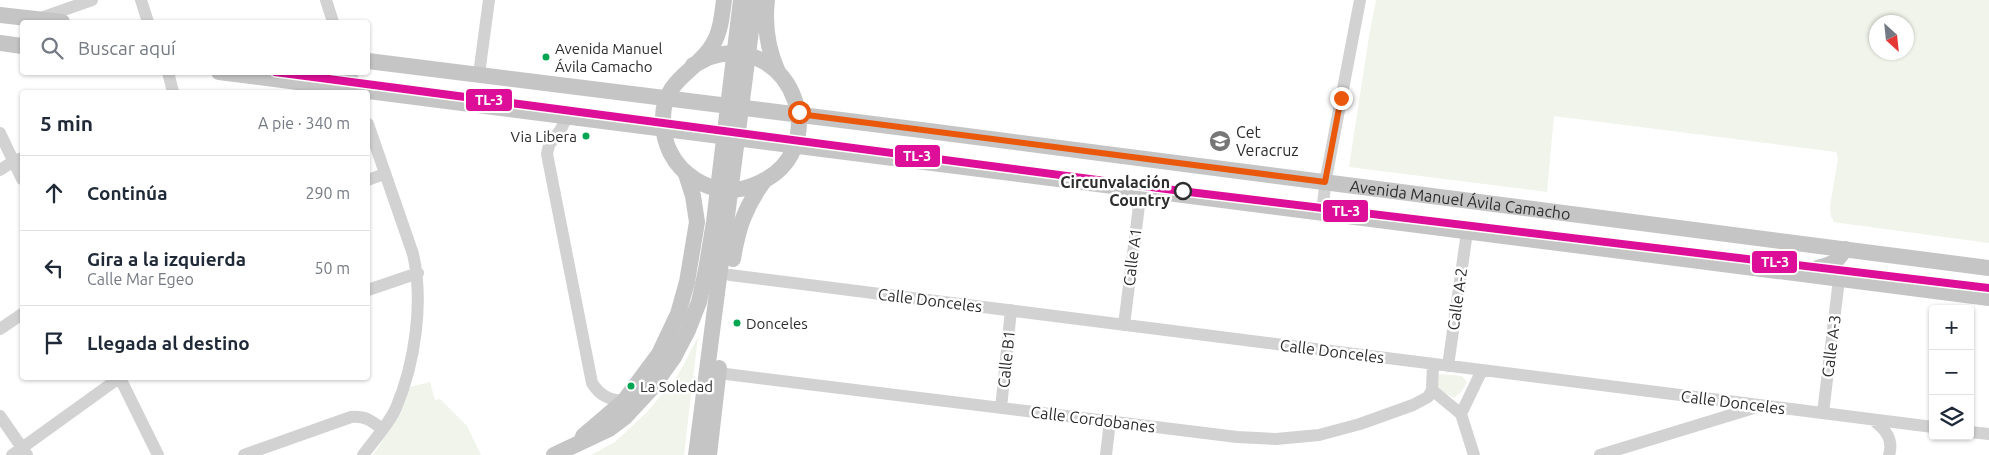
<!DOCTYPE html>
<html lang="es">
<head>
<meta charset="utf-8">
<style>
	body { margin:0; font-family:Ubuntu,sans-serif; background:#f2f2f3; color:#1f2937 }
	.controls { position:absolute; right:15px; bottom:15px; display:grid; overflow:hidden; border-radius:5px; box-shadow:0 1px 4px #0004 }
	.controls button { width:45px; height:45px; display:grid; place-items:center; padding:0; border:0; border-bottom:1px solid #e0e1e3; background:#fff; color:#1f2937; font:25px sans-serif }
	.compass { position:absolute; left:1869px; top:15px; width:45px; height:45px; border-radius:50%; background:#fff; box-shadow:0 1px 4px #0004; rotate:153deg }
	.stop { position:absolute; width:15px; height:15px; margin:-11px; border:4px solid #ea580c; border-radius:50%; background:#fff }
	.stop.end { background:#ea580c; border-color:#fff; box-shadow:0 1px 5px #0008 }
	.list { margin:0; padding:0; list-style:none }
	h2 { display:flex; justify-content:space-between; align-items:center; height:65px; margin:0; padding:0 20px; font-size:21px }
	h2 small { font-size:16px; font-weight:400; color:#747a83 }
	.list li { display:grid; grid-template-columns:32px 1fr auto; gap:15px; align-items:center; box-sizing:border-box; height:75px; padding:0 20px; border-top:1px solid #e0e1e3 }
	.list b { display:block; font-size:19px; white-space:nowrap }
	.list p { margin:0; font-size:16px; white-space:nowrap; color:#747a83 }
	.list em { font-size:16px; font-style:normal; color:#747a83 }
	.icon { flex:none; width:28px; height:28px; fill:none; stroke:currentColor; stroke-width:2; stroke-linecap:round; stroke-linejoin:round }
	.map { position:relative; flex:none; width:1989px; height:455px; overflow:hidden }
	.search { position:absolute; background:#fff; box-shadow:0 1px 4px #0004; left:20px; top:20px; width:350px; height:55px; display:flex; align-items:center; gap:12px; box-sizing:border-box; padding:0 18px; border-radius:5px; color:#747a83; font-size:19px }
	.panel { position:absolute; background:#fff; box-shadow:0 1px 4px #0004; left:20px; top:90px; width:350px; height:290px; border-radius:5px }
	.map>svg:first-child { display:block }
	.green { fill:#f0f4ea; fill-rule:evenodd }
	.lines { fill:none; stroke-linecap:round; stroke-linejoin:round }
	.minor { stroke:#d2d2d2; stroke-width:12 }
	.major { stroke:#c5c5c5; stroke-width:16 }
	.metro-1-casing { stroke:#fff; stroke-width:11 }
	.metro-1 { stroke:#dd0e98; stroke-width:8 }
	.route { stroke:#ea580c; stroke-width:6 }
	.bus-dot { fill:#00a651; stroke:#fff; stroke-width:2 }
	.stop-dot { fill:#fff; stroke:#2d2d2d; stroke-width:2.5 }
	.labels { text-anchor:middle; dominant-baseline:central; stroke-width:5; stroke-linejoin:round; paint-order:stroke }
	.bus-label { font-size:15px; fill:#2d2d2d; stroke:#fff; text-anchor:start }
	.poi-label { font-size:16px; fill:#2d2d2d; stroke:#fff; text-anchor:start }
	.stop-label { font-size:16px; font-weight:bold; fill:#2d2d2d; stroke:#fff; text-anchor:end }
	.street-label { font-size:16px; fill:#2d2d2d; stroke:#fff }
	.line-badge { stroke:#fff; stroke-width:2 }
	.badge-label { font-size:14px; text-anchor:middle; font-weight:bold; fill:#fff }
</style>
</head>
<body>
<div class="map">
<svg width="1989" height="455" viewBox="0 0 1989 455">
	<rect width="100%" height="100%" fill="#fff"/>
	<path class="green" d="M1376,0H1989V243L1833,222V219L1831,218L1830,206L1838,159L1836,152L1554,116L1547,192L1349,167L1369,36ZM1876,22H1906V52H1876Z
		M698,337L684,455H591L615,442L648,411L678,375Z
		M1440,374L1462,376L1467,382L1462,391L1454,398L1447,394L1439,393L1436,377Z
		M430,382L435,400L440,399L467,426L481,455H373L401,413L410,387Z"/>
	<g class="lines">
		<path class="minor" d="M141,0L148,22
			M326,0L333,22
			M38,19L92,0
			M168,72L173,92
			M350,72L357,92
			M479,74L489,0
			M567,117L561,129L549,145L547,154L592,383C600,396 610,400 624,401
			M0,133L22,179
			M0,170L14,161L22,158
			M368,180L384,174
			M1322,213L1326,178L1360,0
			M730,275L1933,427
			M368,290L418,273
			M1124,325L1141,190
			M0,329L22,314
			M1448,366L1467,232
			M718,373L1237,437L1276,439L1319,435L1360,424L1413,405L1428,397L1432,390L1433,364
			M120,378L158,455
			M1432,390L1461,414L1474,455
			M1001,408L1011,310
			M1823,413L1839,279
			M1461,414L1482,370
			M0,416L27,455
			M1873,420C1885,429 1894,439 1889,455
			M1970,432L1989,434
			M12,455L119,378
			M244,455L351,417C365,416 371,420 382,429
			M363,455C374,440 389,424 396,408C415,363 424,302 413,254L368,124
			M1106,455L1110,421
			M1600,455L1757,407"/>
		<g class="major">
			<path d="M767,0C764,26 767,48 778,72"/>
			<path d="M0,15L62,22"/>
			<path d="M0,43L22,46"/>
			<path id="s1" d="M368,61L929,131L1989,268"/>
			<path d="M693,65C699,63 705,59 710,57C794,31 837,154 754,185C735,193 713,191 696,180C673,166 662,143 663,117C664,78 698,71 713,44C721,31 722,14 724,0"/>
			<path d="M219,72L1989,298"/>
			<path d="M733,259C738,228 745,207 764,181"/>
			<path d="M1806,273C1824,262 1832,271 1845,249"/>
			<path d="M583,436L624,401L659,354L678,314L687,282L697,222L693,196L686,174"/>
			<path d="M554,455L609,429L625,417L651,389L674,357L688,330L699,302L706,270L714,222L741,0"/>
			<path d="M696,455L755,0"/>
			<path d="M709,455L719,368"/>
		</g>
		<g class="metro-1-casing">
			<path id="metro-1" d="M275,72L1189,192L1989,288"/>
		</g>
		<use href="#metro-1" class="metro-1"/>
	</g>
	<g class="lines">
		<path class="route" d="M799,112V114L1325,182L1341,98"/>
	</g>
	<defs>
		<g id="university-disc" transform="scale(1.125)"><circle r="9.5" fill="#767676" stroke="#fff"/><path d="M0-5L7-2L0 1L-7-2ZM-4 1L0 2.5L4 1V4Q0 6-4 4Z" fill="#fff"/></g>
	</defs>
	<g fill-rule="evenodd">
		<use href="#university-disc" x="1220" y="141"/>
	</g>
	<g class="bus-dot">
		<circle cx="546" cy="57" r="4.5"/>
		<circle cx="586" cy="136" r="4.5"/>
		<circle cx="737" cy="323" r="4.5"/>
		<circle cx="631" cy="386" r="4.5"/>
	</g>
	<circle class="stop-dot" cx="1183" cy="191" r="8"/>
	<g class="labels">
		<g class="bus-label">
			<text x="555" y="48">Avenida Manuel<tspan x="555" dy="18">Ávila Camacho</tspan></text>
			<text x="577" y="136" text-anchor="end">Via Libera</text>
			<text x="746" y="323">Donceles</text>
			<text x="640" y="386">La Soledad</text>
		</g>
		<g class="poi-label">
			<text x="1236" y="132">Cet<tspan x="1236" dy="18">Veracruz</tspan></text>
		</g>
		<g class="stop-label">
			<text x="1170" y="182">Circunvalación<tspan x="1170" dy="18">Country</tspan></text>
		</g>
		<g class="street-label">
			<text stroke="none"><textPath href="#s1" startOffset="1101">Avenida Manuel Ávila Camacho</textPath></text>
			<text transform="translate(1132 257) rotate(-83)">Calle A1</text>
			<text transform="translate(1457 299) rotate(-82)">Calle A-2</text>
			<text transform="translate(930 300) rotate(7)">Calle Donceles</text>
			<text transform="translate(1831 346) rotate(-83)">Calle A-3</text>
			<text transform="translate(1332 351) rotate(7)">Calle Donceles</text>
			<text transform="translate(1006 359) rotate(-84)">Calle B1</text>
			<text transform="translate(1733 402) rotate(7)">Calle Donceles</text>
			<text transform="translate(1093 419) rotate(7)">Calle Cordobanes</text>
		</g>
	</g>
	<g class="line-badge">
		<rect x="465" y="88" width="48" height="24" rx="5" fill="#dd0e98"/>
		<rect x="894" y="144" width="47" height="24" rx="5" fill="#dd0e98"/>
		<rect x="1322" y="199" width="47" height="24" rx="5" fill="#dd0e98"/>
		<rect x="1751" y="250" width="47" height="24" rx="5" fill="#dd0e98"/>
	</g>
	<g class="badge-label">
		<text x="489" y="105">TL-3</text>
		<text x="917" y="161">TL-3</text>
		<text x="1346" y="216">TL-3</text>
		<text x="1775" y="267">TL-3</text>
	</g>
</svg>
<div class="controls">
<button>+</button>
<button>−</button>
<button><svg class="icon" aria-label="layers" viewBox="0 0 24 24"><path d="M12 4l9 5-9 5-9-5zM3 14l9 5 9-5"/></svg></button>
</div>
<svg class="compass" viewBox="-18 -18 36 36"><path d="M0-13l5 13h-10z" fill="#e53935"/><path d="M0 13l5-13h-10z" fill="#747a83"/></svg>
<div class="stop" style="left:799px;top:112px"></div>
<div class="stop end" style="left:1341px;top:98px"></div>
<div class="search"><svg class="icon" aria-label="search" viewBox="0 0 24 24"><circle cx="10" cy="10" r="6"/><path d="M15 15l6 6"/></svg>Buscar aquí</div>
<section class="panel">
<h2>5 min<small>A pie · 340 m</small></h2>
<ul class="list">
<li><svg class="icon" aria-label="ahead" viewBox="0 0 24 24"><path d="M12 20V5M6 11l6-6 6 6"/></svg><div><b>Continúa</b></div><em>290 m</em></li>
<li><svg class="icon" aria-label="left" viewBox="0 0 24 24"><path d="M17 20v-9H6M10 6l-5 5 5 5"/></svg><div><b>Gira a la izquierda</b><p>Calle Mar Egeo</p></div><em>50 m</em></li>
<li><svg class="icon" aria-label="arrive" viewBox="0 0 24 24"><path d="M6 21V4h12l-3 4 3 4H6"/></svg><div><b>Llegada al destino</b></div></li>
</ul>
</section>
</div>
</body>
</html>
